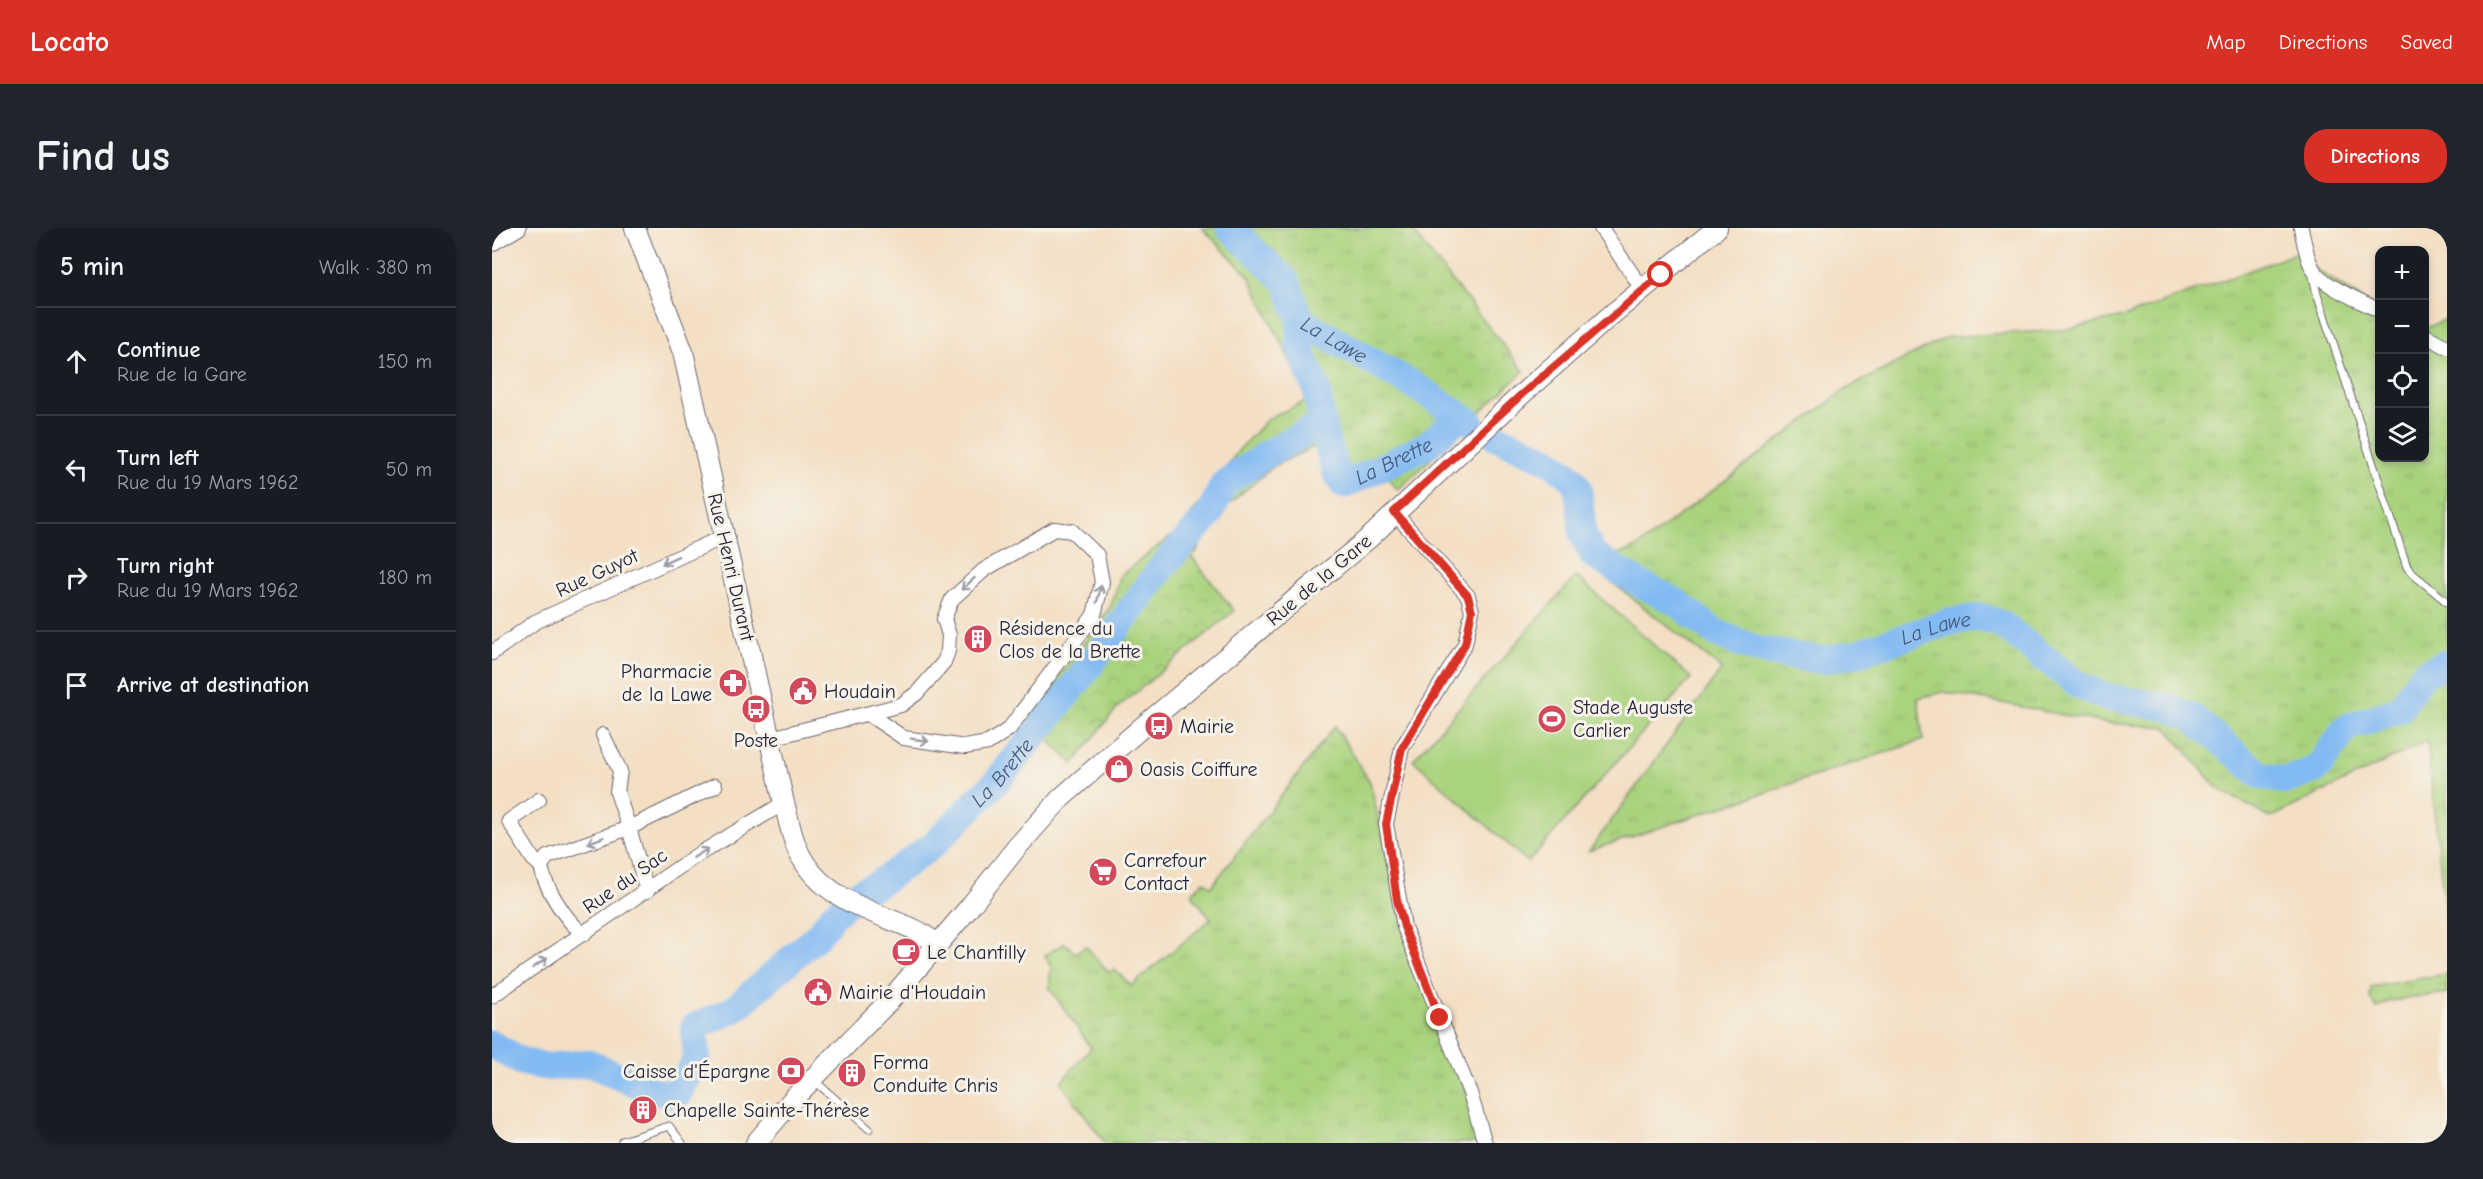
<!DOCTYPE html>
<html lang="en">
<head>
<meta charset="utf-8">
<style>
	body { margin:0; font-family:"Comic Neue",sans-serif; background:#20242c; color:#f1f3f6 }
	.controls { position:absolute; right:18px; top:18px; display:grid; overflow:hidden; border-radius:12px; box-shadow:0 3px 9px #0003 }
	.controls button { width:54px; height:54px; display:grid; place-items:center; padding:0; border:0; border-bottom:2px solid #363941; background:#171b24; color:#f1f3f6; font:30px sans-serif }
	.stop { position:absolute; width:18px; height:18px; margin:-14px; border:4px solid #d93025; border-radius:50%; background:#fff }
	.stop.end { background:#d93025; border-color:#fff; box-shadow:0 2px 6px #0008 }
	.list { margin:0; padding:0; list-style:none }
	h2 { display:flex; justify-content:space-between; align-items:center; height:78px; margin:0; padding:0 24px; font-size:26px }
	h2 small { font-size:20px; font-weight:400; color:#9ea1a6 }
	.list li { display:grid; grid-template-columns:39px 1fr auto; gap:18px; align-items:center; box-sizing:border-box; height:108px; padding:0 24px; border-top:2px solid #363941 }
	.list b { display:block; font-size:22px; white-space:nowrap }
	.list p { margin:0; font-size:20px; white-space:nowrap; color:#9ea1a6 }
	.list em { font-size:20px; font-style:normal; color:#9ea1a6 }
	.icon { flex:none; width:33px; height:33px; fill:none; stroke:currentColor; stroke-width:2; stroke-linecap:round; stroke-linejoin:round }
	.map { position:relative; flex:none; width:1955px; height:915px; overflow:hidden; border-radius:24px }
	header { display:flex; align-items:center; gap:36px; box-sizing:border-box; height:84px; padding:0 30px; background:#d93025; color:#fff }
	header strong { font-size:28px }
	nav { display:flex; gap:33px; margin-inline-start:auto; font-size:21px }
	.intro { display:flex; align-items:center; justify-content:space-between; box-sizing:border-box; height:144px; padding:0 36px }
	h1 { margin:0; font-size:42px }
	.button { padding:15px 27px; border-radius:24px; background:#d93025; color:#fff; font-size:21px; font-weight:700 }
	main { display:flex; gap:36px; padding:0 36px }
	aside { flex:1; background:#171b24; border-radius:24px; box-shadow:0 3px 9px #0003 }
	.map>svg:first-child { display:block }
	.grass { fill:url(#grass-tufts); stroke:#667a5c; stroke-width:1.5 }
	.park { fill:url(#park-crowns); stroke:#667a5c; stroke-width:1.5 }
	.garden { fill:#aad37e; stroke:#667a5c; stroke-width:1.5 }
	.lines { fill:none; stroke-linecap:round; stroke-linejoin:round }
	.river { stroke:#82baf3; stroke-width:28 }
	.lane-casing { stroke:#6b646b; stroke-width:9 }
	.street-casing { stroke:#6b646b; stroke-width:16 }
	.secondary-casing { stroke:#6b646b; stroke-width:22 }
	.lane { stroke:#fff; stroke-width:7 }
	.street { stroke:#fff; stroke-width:14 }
	.secondary { stroke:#fff; stroke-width:20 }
	.oneway { stroke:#9c9ca7 }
	.route { stroke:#d93025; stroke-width:8 }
	.labels { text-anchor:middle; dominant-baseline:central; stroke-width:6; stroke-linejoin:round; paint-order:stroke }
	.street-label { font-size:20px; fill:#22223b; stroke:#f7f3e8 }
	.poi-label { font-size:20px; fill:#22223b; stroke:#f7f3e8; text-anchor:start }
	.water-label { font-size:21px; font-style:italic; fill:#44577b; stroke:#f7f3e8 }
</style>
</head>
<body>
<header>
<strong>Locato</strong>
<nav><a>Map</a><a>Directions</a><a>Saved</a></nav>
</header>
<div class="intro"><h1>Find us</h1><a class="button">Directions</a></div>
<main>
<aside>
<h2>5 min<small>Walk · 380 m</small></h2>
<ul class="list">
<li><svg class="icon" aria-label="ahead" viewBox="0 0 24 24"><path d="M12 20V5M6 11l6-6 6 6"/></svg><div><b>Continue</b><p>Rue de la Gare</p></div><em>150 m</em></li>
<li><svg class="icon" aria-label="left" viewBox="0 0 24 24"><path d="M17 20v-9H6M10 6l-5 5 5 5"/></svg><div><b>Turn left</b><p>Rue du 19 Mars 1962</p></div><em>50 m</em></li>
<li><svg class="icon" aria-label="right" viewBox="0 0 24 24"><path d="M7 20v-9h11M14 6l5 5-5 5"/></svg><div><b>Turn right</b><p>Rue du 19 Mars 1962</p></div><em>180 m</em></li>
<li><svg class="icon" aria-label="arrive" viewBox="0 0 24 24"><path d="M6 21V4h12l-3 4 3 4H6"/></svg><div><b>Arrive at destination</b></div></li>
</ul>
</aside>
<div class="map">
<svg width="1955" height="915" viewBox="0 0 1955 915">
	<defs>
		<pattern id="grass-tufts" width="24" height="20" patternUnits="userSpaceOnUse" patternTransform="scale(1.5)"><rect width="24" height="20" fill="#aad37e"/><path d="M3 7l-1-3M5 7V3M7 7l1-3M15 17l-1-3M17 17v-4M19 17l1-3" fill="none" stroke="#92b56e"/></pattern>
		<pattern id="park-crowns" width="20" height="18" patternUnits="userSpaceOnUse" patternTransform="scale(1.5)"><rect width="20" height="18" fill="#aad37e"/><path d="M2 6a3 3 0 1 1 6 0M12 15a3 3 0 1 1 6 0" fill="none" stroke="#92b56e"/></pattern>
	</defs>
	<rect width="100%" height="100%" fill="#f7f3e8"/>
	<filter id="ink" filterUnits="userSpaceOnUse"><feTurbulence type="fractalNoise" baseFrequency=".0167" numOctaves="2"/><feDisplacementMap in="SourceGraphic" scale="12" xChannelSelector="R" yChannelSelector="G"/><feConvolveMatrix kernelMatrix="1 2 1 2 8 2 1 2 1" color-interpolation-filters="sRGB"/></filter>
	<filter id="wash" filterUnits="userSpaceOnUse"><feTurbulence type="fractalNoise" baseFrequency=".008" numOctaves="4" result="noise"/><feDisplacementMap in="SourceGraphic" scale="24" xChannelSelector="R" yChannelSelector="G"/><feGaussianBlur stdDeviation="1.35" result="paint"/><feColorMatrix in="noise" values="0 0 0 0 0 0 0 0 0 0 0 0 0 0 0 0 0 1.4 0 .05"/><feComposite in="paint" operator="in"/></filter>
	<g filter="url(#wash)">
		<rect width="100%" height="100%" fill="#f3dfc4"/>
		<path class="grass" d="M710,0H918L1032,143L906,262L891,245L848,263L829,215L782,238L731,281L703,326L689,300L747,222L776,190L817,172L757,48Z
			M1815,21L1819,38L1887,83L1888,230H1932L1933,101L1955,90V704L1935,513L1778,590L1725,560L1674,499L1613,495L1452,464L1426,470L1431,512L1097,623L1230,441L1097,336L1144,320L1353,162L1455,109L1572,102L1632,89Z
			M843,498L878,554L912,699L993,915H613L569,854L599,820L557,759L559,740L553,727L573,715L583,725L594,718L617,745L622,741L639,758L719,691L701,668V664L712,653L719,659Z
			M1955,746V765L1898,773L1885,780L1878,771L1879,759Z"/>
		<path class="park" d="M682,306L742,383L625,480L581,536L536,491L619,378L629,347Z"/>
		<path class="garden" d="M1084,348L1199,450L1036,634L921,532Z"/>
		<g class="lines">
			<g class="river">
				<path id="s1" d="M738,0L794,53L809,93L921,157L978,194"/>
				<path d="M809,93L807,118L825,163L831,202"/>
				<path id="s2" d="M1005,209L1056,232L1078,248L1086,259L1091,307L1101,327L1147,355L1184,374L1224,405L1266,422L1330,432L1363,426L1457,394L1490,389L1509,396L1587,457L1614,469L1676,479L1701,490L1768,547L1793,553L1825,541L1855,499L1907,482L1931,446L1952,436L1955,441"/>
				<path id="s3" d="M0,816L30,834L56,839L97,835L160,863L185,867L205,830L202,799L241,782L326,707L342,686L368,664L386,656L441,617L505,553L590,448L671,338L717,287L732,256L775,226L818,202H831L844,243L852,257L935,217L968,189"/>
			</g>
		</g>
	</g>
	<g filter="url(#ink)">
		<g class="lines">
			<g class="lane-casing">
				<path id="lane" d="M1820,44L1825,66L1915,339L1921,346L1955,374
					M323,853L377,901
					M130,913L177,898L190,915"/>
			</g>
			<g class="street-casing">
				<path id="street" d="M1109,0L1151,62
					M1809,0C1812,13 1814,29 1821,41C1830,58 1870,73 1888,83
					M0,16L27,0
					M1932,107L1955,119
					M902,284L976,368L980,383L973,416L910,520L894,596L912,699L978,865L993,915
					M0,425L43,394L231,309
					M111,507L128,543L125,564L137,600L223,558
					M279,510L409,477L425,465L452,434L456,423L457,407L452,391L460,371L492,342L562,301L580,303L605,327L610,354L602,387L517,501L496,515L473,519L412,510L376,486
					M47,572L17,593L41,631L49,638
					M92,706C75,695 52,658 49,638L55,629L137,600L155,663
					M0,768L202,629L292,575"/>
			</g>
			<g class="secondary-casing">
				<path id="secondary" d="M143,0L191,124L292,575C296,588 298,602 303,615C318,658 358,676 397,691C414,698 432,703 445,718
					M264,915L301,871L399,771L476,681L525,619L569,570L648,501L877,310L1030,166L1118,88L1225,0"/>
			</g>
			<use href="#lane" class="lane"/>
			<use href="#street" class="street"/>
			<use href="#secondary" class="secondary"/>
		</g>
		<defs><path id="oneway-shaft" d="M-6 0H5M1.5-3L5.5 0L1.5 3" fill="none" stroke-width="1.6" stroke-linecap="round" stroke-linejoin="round" transform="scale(1.5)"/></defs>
		<g class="oneway">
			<use href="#oneway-shaft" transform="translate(178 332) rotate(155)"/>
			<use href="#oneway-shaft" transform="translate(476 356) rotate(138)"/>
			<use href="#oneway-shaft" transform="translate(607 366) rotate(-75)"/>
			<use href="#oneway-shaft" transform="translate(428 512) rotate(9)"/>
			<use href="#oneway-shaft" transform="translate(104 612) rotate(160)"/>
			<use href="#oneway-shaft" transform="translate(209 625) rotate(-32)"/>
			<use href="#oneway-shaft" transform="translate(48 735) rotate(-34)"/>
		</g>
	</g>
	<g class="lines" filter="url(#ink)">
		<path class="route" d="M948,790L912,699L905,672L894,596L910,520L973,416L980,383L976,368L902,284L1030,166L1169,47"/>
	</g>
	<defs>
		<g id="building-disc" transform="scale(1.5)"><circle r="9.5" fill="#d1495b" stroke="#f7f3e8"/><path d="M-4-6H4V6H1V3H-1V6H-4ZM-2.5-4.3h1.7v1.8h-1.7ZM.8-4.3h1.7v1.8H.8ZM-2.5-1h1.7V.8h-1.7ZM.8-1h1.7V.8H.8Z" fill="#fff"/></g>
		<g id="pharmacy-disc" transform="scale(1.5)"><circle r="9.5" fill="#d1495b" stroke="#f7f3e8"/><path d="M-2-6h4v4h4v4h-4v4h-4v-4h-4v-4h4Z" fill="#fff"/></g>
		<g id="civic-disc" transform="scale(1.5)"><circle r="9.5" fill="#d1495b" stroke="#f7f3e8"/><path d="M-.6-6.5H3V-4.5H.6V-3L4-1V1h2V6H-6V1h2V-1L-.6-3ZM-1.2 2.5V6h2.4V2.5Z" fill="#fff"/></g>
		<g id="bus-disc" transform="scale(1.5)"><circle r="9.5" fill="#d1495b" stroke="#f7f3e8"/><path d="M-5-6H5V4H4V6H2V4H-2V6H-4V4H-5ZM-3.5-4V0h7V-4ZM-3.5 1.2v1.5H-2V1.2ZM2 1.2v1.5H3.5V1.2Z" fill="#fff"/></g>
		<g id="stadium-disc" transform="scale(1.5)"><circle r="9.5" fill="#d1495b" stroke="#f7f3e8"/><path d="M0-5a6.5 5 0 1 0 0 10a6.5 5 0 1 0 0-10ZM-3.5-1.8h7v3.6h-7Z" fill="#fff"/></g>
		<g id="shop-disc" transform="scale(1.5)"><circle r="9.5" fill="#d1495b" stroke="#f7f3e8"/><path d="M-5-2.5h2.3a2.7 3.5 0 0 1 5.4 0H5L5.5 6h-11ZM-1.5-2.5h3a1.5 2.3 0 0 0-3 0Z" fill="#fff"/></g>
		<g id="supermarket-disc" transform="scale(1.5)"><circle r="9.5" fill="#d1495b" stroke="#f7f3e8"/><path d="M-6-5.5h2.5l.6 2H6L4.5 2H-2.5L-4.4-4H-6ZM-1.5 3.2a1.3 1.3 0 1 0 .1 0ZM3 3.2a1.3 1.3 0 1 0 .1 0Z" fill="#fff"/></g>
		<g id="cafe-disc" transform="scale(1.5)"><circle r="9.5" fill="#d1495b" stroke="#f7f3e8"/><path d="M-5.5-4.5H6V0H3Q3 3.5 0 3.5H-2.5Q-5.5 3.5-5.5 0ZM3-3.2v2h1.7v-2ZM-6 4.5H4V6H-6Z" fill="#fff"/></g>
		<g id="bank-disc" transform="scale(1.5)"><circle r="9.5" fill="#d1495b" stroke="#f7f3e8"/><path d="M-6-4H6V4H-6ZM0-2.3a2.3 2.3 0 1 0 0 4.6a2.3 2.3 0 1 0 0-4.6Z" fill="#fff"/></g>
	</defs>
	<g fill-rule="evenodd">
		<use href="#building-disc" x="486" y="411"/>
		<use href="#pharmacy-disc" x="241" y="455"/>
		<use href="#civic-disc" x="311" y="463"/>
		<use href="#bus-disc" x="264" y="481"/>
		<use href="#stadium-disc" x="1060" y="491"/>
		<use href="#bus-disc" x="667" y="498"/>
		<use href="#shop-disc" x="627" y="541"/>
		<use href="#supermarket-disc" x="611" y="644"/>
		<use href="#cafe-disc" x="414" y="724"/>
		<use href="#civic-disc" x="326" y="764"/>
		<use href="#bank-disc" x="299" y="843"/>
		<use href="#building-disc" x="360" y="845"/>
		<use href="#building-disc" x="151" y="882"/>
	</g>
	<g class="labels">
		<g class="street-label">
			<text transform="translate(239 339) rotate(77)">Rue Henri Durant</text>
			<text transform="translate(105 345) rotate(-25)">Rue Guyot</text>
			<text transform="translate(827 352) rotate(-40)">Rue de la Gare</text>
			<text transform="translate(133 653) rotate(-35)">Rue du Sac</text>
		</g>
		<g class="poi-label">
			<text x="507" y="400">Résidence du<tspan x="507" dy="23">Clos de la Brette</tspan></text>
			<text x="220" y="443" text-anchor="end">Pharmacie<tspan x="220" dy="23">de la Lawe</tspan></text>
			<text x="332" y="463">Houdain</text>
			<text x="1081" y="479">Stade Auguste<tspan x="1081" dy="23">Carlier</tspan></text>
			<text x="688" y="498">Mairie</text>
			<text x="264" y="512" text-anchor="middle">Poste</text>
			<text x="648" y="541">Oasis Coiffure</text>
			<text x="632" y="632">Carrefour<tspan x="632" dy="23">Contact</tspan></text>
			<text x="435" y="724">Le Chantilly</text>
			<text x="347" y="764">Mairie d'Houdain</text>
			<text x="381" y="834">Forma<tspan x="381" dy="23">Conduite Chris</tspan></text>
			<text x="278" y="843" text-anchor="end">Caisse d'Épargne</text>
			<text x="172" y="882">Chapelle Sainte-Thérèse</text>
		</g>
		<g class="water-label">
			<text stroke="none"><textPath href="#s1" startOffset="158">La Lawe</textPath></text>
			<text stroke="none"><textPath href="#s3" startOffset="1268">La Brette</textPath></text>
			<text stroke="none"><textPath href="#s2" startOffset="542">La Lawe</textPath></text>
			<text stroke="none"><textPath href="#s3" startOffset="674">La Brette</textPath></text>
		</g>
	</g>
</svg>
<div class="controls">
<button>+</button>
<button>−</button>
<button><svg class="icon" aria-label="locate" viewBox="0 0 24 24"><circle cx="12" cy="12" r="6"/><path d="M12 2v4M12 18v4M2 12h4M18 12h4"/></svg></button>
<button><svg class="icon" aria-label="layers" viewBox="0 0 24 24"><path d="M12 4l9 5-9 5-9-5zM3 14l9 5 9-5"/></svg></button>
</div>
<div class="stop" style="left:1169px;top:47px"></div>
<div class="stop end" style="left:948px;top:790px"></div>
</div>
</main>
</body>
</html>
